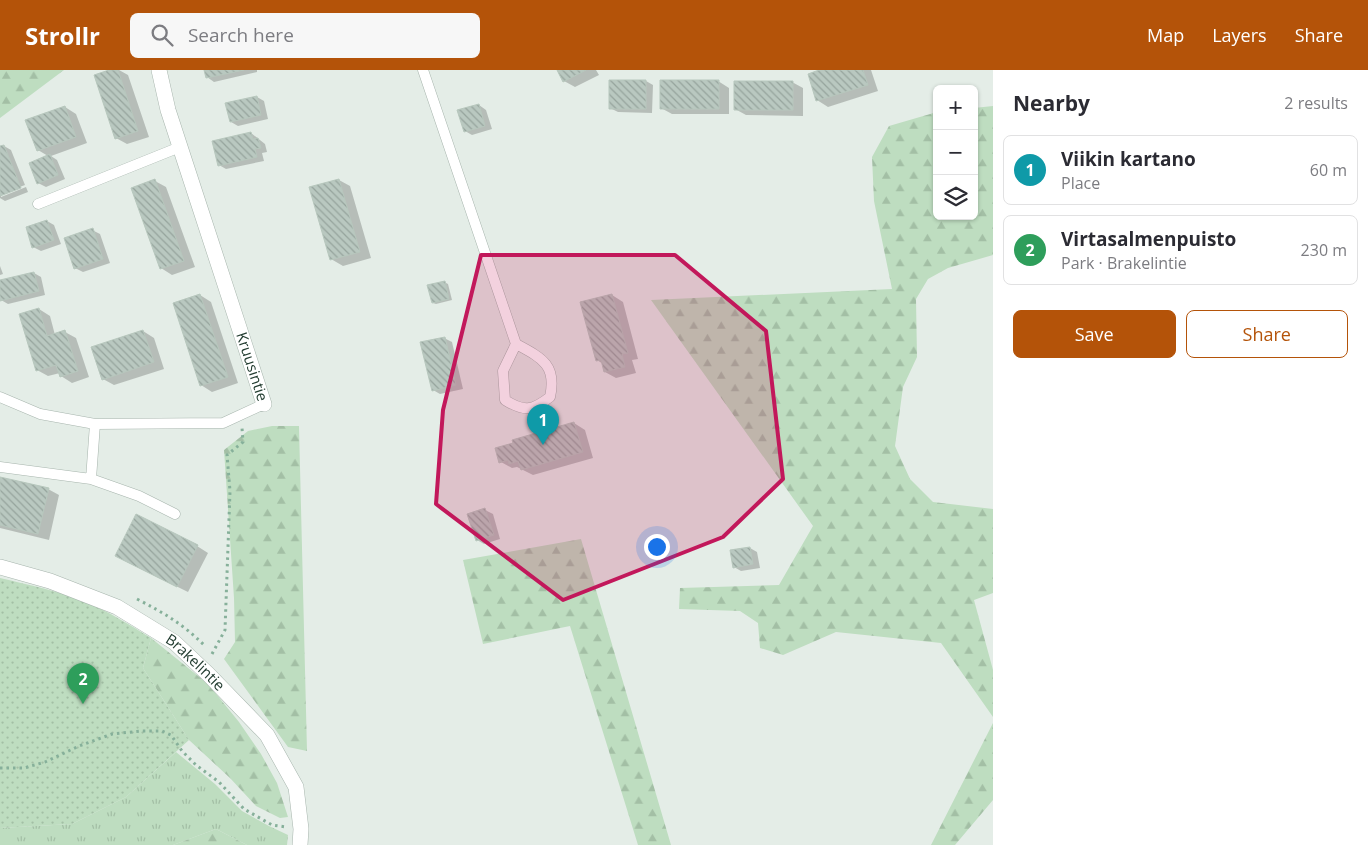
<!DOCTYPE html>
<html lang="en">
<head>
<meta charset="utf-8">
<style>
	body { margin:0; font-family:"Open Sans",sans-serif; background:#f7f7f7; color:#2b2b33 }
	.controls { position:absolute; right:15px; top:15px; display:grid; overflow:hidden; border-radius:8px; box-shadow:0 1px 4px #0004 }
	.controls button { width:45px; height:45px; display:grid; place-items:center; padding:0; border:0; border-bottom:1px solid #e1e1e2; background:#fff; color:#2b2b33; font:25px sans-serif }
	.you { position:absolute; left:656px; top:476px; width:18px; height:18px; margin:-12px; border:4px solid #fff; border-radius:50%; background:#1a73e8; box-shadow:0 0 0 8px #1a73e833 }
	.badge { display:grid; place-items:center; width:32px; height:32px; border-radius:50%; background:#b45309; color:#fff; font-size:16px; font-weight:700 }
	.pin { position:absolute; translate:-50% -41px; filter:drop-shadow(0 1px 2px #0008) }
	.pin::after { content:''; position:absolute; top:26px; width:18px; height:15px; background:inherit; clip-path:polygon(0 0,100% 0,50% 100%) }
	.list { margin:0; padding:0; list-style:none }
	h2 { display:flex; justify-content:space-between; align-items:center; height:65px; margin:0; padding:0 20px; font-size:21px }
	h2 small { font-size:16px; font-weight:400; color:#7c7c81 }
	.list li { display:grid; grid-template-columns:32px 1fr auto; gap:15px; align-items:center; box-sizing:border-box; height:70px; margin:0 10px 10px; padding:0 10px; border:1px solid #e1e1e2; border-radius:8px }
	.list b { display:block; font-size:19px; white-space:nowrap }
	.list p { margin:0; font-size:16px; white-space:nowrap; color:#7c7c81 }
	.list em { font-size:16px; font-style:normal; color:#7c7c81 }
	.actions { display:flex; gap:10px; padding:15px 20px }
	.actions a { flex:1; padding:11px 0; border:1px solid #b45309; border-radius:8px; text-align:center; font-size:18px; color:#b45309 }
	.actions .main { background:#b45309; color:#fff }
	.icon { flex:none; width:28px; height:28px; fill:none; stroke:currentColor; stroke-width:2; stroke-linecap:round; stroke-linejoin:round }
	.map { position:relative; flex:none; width:993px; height:775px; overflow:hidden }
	header { display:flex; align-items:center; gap:30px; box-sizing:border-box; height:70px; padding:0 25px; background:#b45309; color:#fff }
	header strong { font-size:24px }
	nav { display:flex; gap:28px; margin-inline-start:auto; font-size:18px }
	.search { width:350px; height:45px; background:#f7f7f7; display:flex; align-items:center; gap:12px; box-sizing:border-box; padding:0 18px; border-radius:8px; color:#7c7c81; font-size:19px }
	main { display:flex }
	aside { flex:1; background:#fff }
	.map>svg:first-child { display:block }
</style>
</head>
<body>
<header>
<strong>Strollr</strong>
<div class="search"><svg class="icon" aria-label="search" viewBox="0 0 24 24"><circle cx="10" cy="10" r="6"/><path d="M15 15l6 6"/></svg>Search here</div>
<nav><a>Map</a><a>Layers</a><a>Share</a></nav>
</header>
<main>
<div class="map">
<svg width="993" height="775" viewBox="0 0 993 775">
	<defs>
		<pattern id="grass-tufts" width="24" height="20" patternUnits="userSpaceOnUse" patternTransform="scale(1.25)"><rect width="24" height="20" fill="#beddc0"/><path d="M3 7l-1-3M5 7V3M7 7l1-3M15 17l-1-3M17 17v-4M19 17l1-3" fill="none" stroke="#a3bfa5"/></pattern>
		<pattern id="forest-firs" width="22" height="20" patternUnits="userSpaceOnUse" patternTransform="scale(1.25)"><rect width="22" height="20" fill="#beddc0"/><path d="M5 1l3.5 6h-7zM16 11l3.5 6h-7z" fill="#a3bfa5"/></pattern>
		<pattern id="park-dots" width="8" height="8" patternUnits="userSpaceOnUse" patternTransform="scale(1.25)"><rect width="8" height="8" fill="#beddc0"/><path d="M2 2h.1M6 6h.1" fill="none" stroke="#a3bfa5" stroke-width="1.8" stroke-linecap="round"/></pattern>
		<pattern id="building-back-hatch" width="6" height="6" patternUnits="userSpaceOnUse" patternTransform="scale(1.25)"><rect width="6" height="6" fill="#b9c8c0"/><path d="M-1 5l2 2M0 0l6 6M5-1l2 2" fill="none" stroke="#96a49d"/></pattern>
	</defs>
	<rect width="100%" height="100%" fill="#e4ede7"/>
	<path fill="url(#grass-tufts)" d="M176 682 215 714 242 741 269 756 288 765 287 775H247L216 759 173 775H0V758L72 754 126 727Z"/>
	<path fill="url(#forest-firs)" d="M0 0H64L0 48Z
		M993 36V185L948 198 928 209 916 229 917 287 903 317 895 376 910 409 933 432 993 439V523L974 530 993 600V647L941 573 836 562 783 585 760 578 758 553 740 541 679 539 680 518 779 515 813 456 651 230 892 219 874 131 872 87 889 56 937 42V146H974V38Z
		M272 356H299L307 681 288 677 224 589 235 572 234 528 224 380 248 361Z
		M581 469 671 775H638L570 556 483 574 463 490Z
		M151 568 208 614 239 652 261 684 277 713 288 747 280 748 256 736 230 708 189 670 143 598Z
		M993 653V730L955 775H931Z
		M216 759 247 775H173Z"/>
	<path fill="url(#park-dots)" d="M0 508C29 515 59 521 86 532 109 542 130 555 151 568L143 598 189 670 126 727 72 754 0 758Z"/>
	<path fill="#0003" d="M113 0H119L128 5 149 67 127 74 116 68Z
		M205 0H257V2L214 12 207 7Z
		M559 0H596L599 5 575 17 564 11Z
		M823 0H871L878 21 828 37 817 30Z
		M646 11 653 15 652 43 618 42 610 38Z
		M718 11 729 18V44H672L661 38Z
		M792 12 803 18V46L746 45 735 39Z
		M257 27 264 31 268 49 238 56 231 52Z
		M479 35 486 40 492 59 472 65 465 61Z
		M65 37 76 44 87 73 51 86 57 90 65 109 46 117 38 113 48 86 38 80Z
		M251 63 265 74 267 82 262 83 264 91 226 99 219 95Z
		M4 76 11 80 25 115 1 124V127L26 117 28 122 5 131 0 128V77Z
		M339 110 350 116 371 188 343 196 331 189Z
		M155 111 166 117 195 197 172 205 161 198Z
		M47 151 54 155 61 174 41 181 33 177Z
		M92 160 100 164 110 193 83 202 75 198Z
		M0 196 3 204 0 205Z
		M34 203 41 207 45 225 8 234 1 230 0 212Z
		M444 212 448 214 452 230 436 234 433 233Z
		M200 225 211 232 238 313 212 322 201 315Z
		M612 225 623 232 638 289 632 290 636 303 616 308 605 302 603 294 597 290Z
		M39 239 50 246 55 265 65 262 76 268 89 307 72 313 61 306 60 303 48 306 37 300Z
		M143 261 154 268 164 299 114 315 103 309Z
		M444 268 452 272 463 319 440 324 433 320Z
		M574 353 585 360 593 388 533 405 517 397 512 398 501 392 515 374Z
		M0 408 48 419 59 425 49 470 0 458Z
		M485 440 493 444 500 469 484 474 477 470Z
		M197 476 208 483 188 522 127 492Z
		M750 478 757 482 760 498 741 501 734 497Z"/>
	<path fill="url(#building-back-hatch)" stroke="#b7c7bd" d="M109 0H118L138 61 115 69 94 5Z
		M204 0H244L206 8Z
		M557 0H586L563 12Z
		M819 0H863L868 15 816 31 808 4Z
		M609 10H646V39H609Z
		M660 10H719V39H660Z
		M734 11H793V40H734Z
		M257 26 261 45 230 52 225 33Z
		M479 34 485 56 464 62 457 40Z
		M65 36 76 67 37 81 25 50Z
		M251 62 253 69 258 68 261 78 255 79 257 87 218 96 212 71Z
		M4 75 21 118 0 126V76Z
		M50 84 58 105 37 114 29 93Z
		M155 109 184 191 160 199 131 118Z
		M339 109 360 182 330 190 309 117Z
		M47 150 54 170 32 178 26 157Z
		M93 158 103 189 74 199 64 168Z
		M34 202 39 221 0 231V210Z
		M445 211 449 229 432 233 427 215Z
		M200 224 228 307 200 316 173 233Z
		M612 224 628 283 622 284 625 297 604 302 601 290 596 291 580 232Z
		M39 238 47 266 65 260 78 301 60 307 56 295 36 301 19 244Z
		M143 260 154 292 102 310 91 277Z
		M445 267 456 315 432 321 420 272Z
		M574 352 583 382 521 400 518 391 509 394 508 390 499 393 495 378 513 373 512 370Z
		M0 407 49 418 38 464 0 455Z
		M485 438 494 465 476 471 467 444Z
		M136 444 198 475 177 517 115 486Z
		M750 477 753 494 733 498 730 480Z"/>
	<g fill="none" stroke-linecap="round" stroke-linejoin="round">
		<defs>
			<path id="service" d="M423 0 516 274C542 288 557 295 550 327 532 341 524 342 505 330L503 301 516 274
				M38 134 180 77
				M0 327 40 344 95 354 223 353 264 334
				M0 397 91 409 139 426 175 444
				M91 409 95 354"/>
			<g id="minor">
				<path id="s1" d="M159 0 168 40 264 334"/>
				<path id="s2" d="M0 497 50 511 117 537 174 572 208 604 267 665 296 717 301 759 300 775"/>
			</g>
		</defs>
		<use href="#service" stroke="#a7b5ad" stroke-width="11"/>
		<use href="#minor" stroke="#a7b5ad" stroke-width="16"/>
		<path stroke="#86b09a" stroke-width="3" stroke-dasharray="2.5 4" stroke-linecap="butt" d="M137 529C164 543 183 554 205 576
			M212 584 225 560 230 421 227 385 243 372 242 358
			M0 698H24L45 692 79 676 112 664 141 661H162L171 665 182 681 196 695 219 712 244 739 272 755 286 757"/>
		<use href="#service" stroke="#fff" stroke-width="10"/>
		<use href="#minor" stroke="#fff" stroke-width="15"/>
	</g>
	<path fill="#c2185b" fill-opacity="0.2" stroke="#c2185b" stroke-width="4" stroke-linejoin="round" d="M481 185H675L766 261 783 409 723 467 563 530 436 434 443 340Z"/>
	<g text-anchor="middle" stroke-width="4" stroke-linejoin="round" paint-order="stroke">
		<g font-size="15" fill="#243e32" stroke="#f5faf6">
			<text dy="5" stroke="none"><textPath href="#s1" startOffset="311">Kruusintie</textPath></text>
			<text dy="5" stroke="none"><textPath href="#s2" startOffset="220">Brakelintie</textPath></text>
		</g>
	</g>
</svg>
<div class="controls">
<button>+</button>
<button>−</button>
<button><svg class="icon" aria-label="layers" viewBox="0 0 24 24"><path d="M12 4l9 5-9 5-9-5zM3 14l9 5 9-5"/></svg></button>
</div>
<div class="you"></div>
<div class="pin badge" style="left:543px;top:375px;background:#0f9aa8">1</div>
<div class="pin badge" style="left:83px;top:634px;background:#2e9e5b">2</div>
</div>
<aside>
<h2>Nearby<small>2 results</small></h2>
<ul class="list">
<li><span class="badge" style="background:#0f9aa8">1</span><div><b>Viikin kartano</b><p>Place</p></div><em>60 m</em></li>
<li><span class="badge" style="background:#2e9e5b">2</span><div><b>Virtasalmenpuisto</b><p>Park · Brakelintie</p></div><em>230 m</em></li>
</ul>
<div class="actions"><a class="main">Save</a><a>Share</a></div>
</aside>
</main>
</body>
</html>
